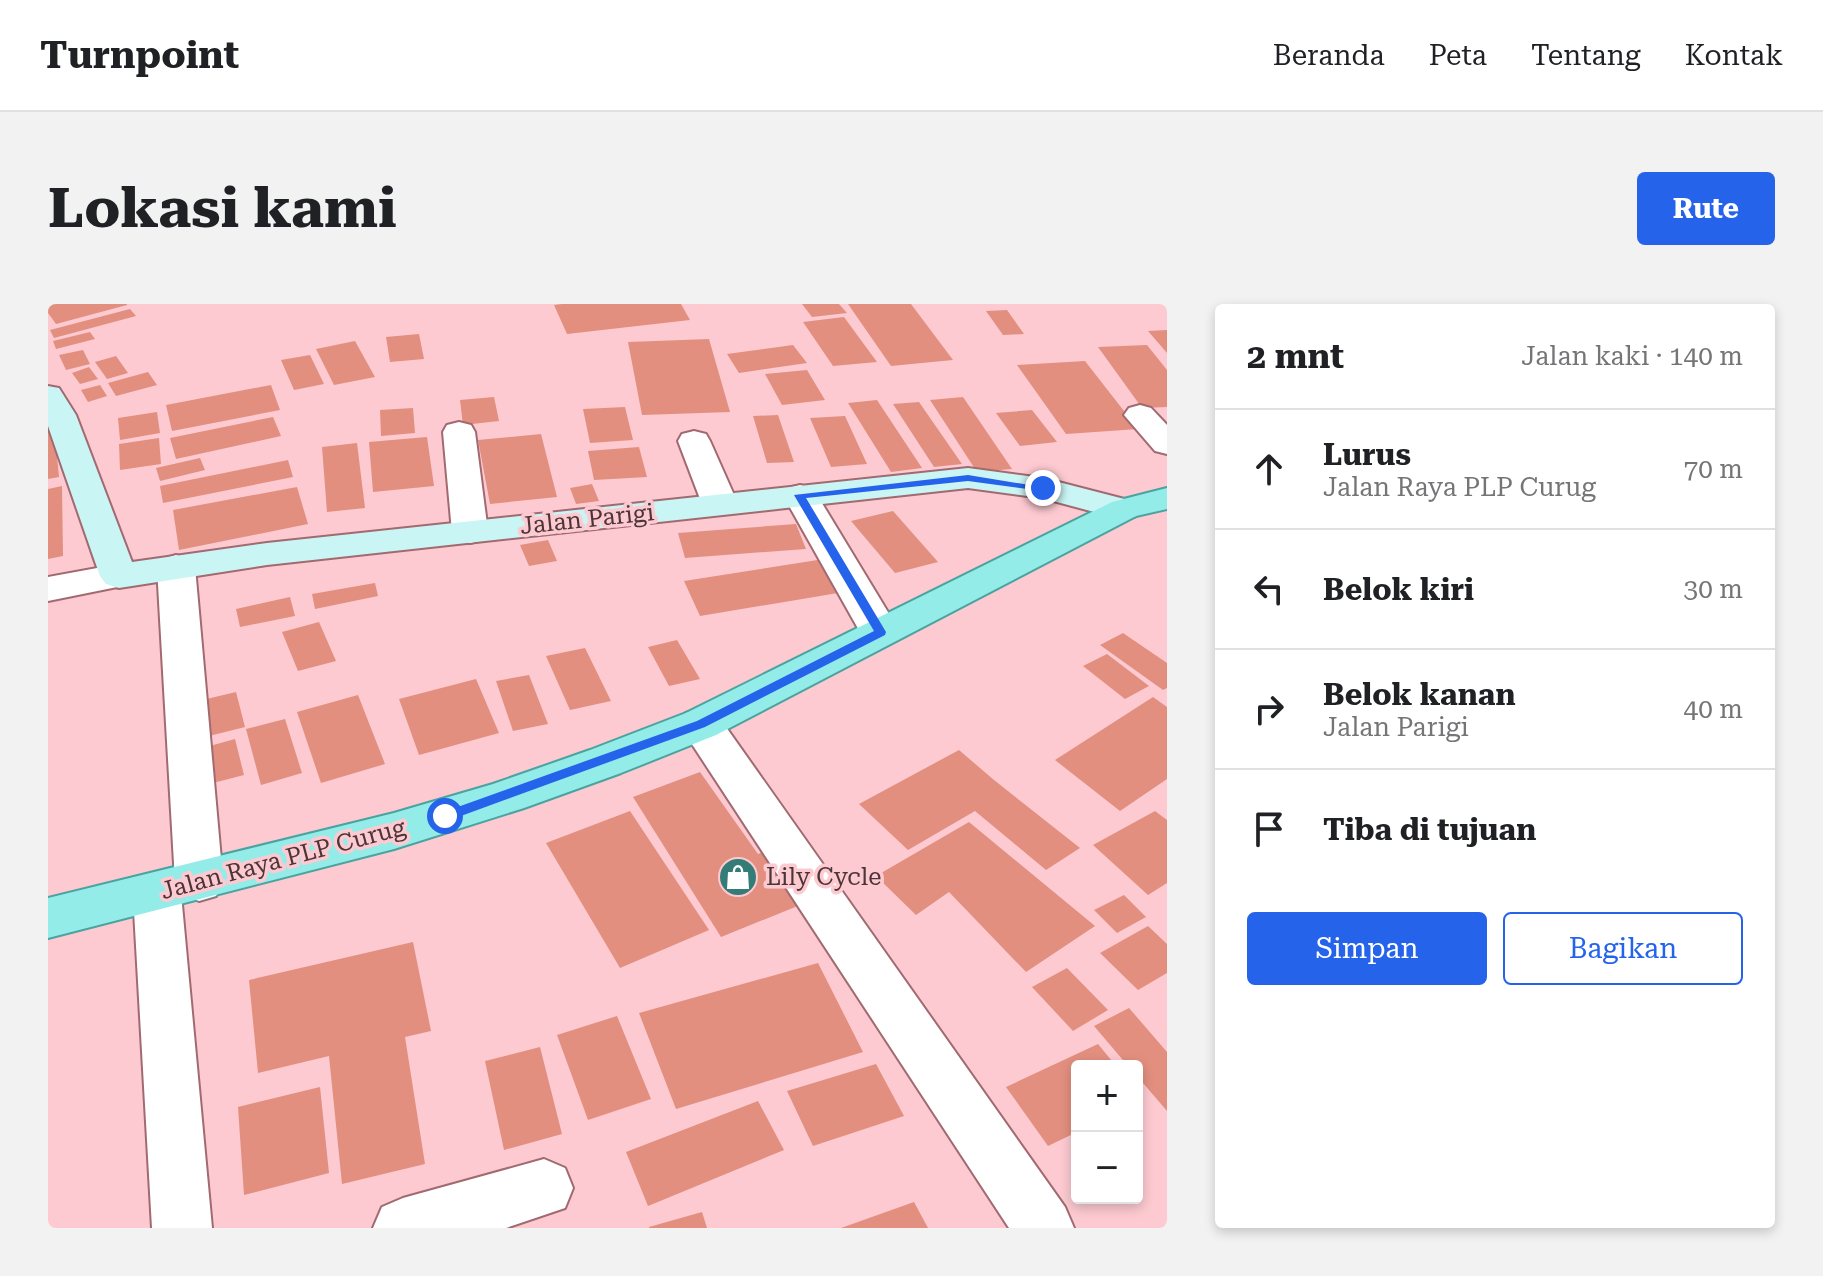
<!DOCTYPE html>
<html lang="id">
<head>
<meta charset="utf-8">
<style>
	body { margin:0; font-family:"Roboto Serif",serif; background:#f2f2f2; color:#202124 }
	.controls { position:absolute; right:24px; bottom:24px; display:grid; overflow:hidden; border-radius:8px; box-shadow:0 4px 12px #0003 }
	.controls button { width:72px; height:72px; display:grid; place-items:center; padding:0; border:0; border-bottom:2px solid #e0e0e0; background:#fff; color:#202124; font:40px sans-serif }
	.stop { position:absolute; width:24px; height:24px; margin:-18px; border:6px solid #2563eb; border-radius:50%; background:#fff }
	.stop.end { background:#2563eb; border-color:#fff; box-shadow:0 2px 8px #0008 }
	.list { margin:0; padding:0; list-style:none }
	h2 { display:flex; justify-content:space-between; align-items:center; height:104px; margin:0; padding:0 32px; font-size:34px }
	h2 small { font-size:26px; font-weight:400; color:#757577 }
	.list li { display:grid; grid-template-columns:52px 1fr auto; gap:24px; align-items:center; box-sizing:border-box; height:120px; padding:0 32px; border-top:2px solid #e0e0e0 }
	.list b { display:block; font-size:30px; white-space:nowrap }
	.list p { margin:0; font-size:26px; white-space:nowrap; color:#757577 }
	.list em { font-size:26px; font-style:normal; color:#757577 }
	.actions { display:flex; gap:16px; padding:24px 32px }
	.actions a { flex:1; padding:18px 0; border:2px solid #2563eb; border-radius:8px; text-align:center; font-size:28px; color:#2563eb }
	.actions .main { background:#2563eb; color:#fff }
	.icon { flex:none; width:44px; height:44px; fill:none; stroke:currentColor; stroke-width:2; stroke-linecap:round; stroke-linejoin:round }
	.map { position:relative; flex:none; width:1119px; height:924px; overflow:hidden; border-radius:8px }
	header { display:flex; align-items:center; gap:48px; box-sizing:border-box; height:112px; padding:0 40px; background:#fff; border-bottom:2px solid #e0e0e0 }
	header strong { font-size:38px }
	nav { display:flex; gap:44px; margin-inline-start:auto; font-size:28px }
	.intro { display:flex; align-items:center; justify-content:space-between; box-sizing:border-box; height:192px; padding:0 48px }
	h1 { margin:0; font-size:56px }
	.button { padding:20px 36px; border-radius:8px; background:#2563eb; color:#fff; font-size:28px; font-weight:700 }
	main { display:flex; gap:48px; padding:0 48px }
	aside { flex:1; background:#fff; border-radius:8px; box-shadow:0 4px 12px #0003 }
	.map>svg:first-child { display:block }
</style>
</head>
<body>
<header>
<strong>Turnpoint</strong>
<nav><a>Beranda</a><a>Peta</a><a>Tentang</a><a>Kontak</a></nav>
</header>
<div class="intro"><h1>Lokasi kami</h1><a class="button">Rute</a></div>
<main>
<div class="map">
<svg width="1119" height="924" viewBox="0 0 1119 924">
	<rect width="100%" height="100%" fill="#fccad0"/>
	<path fill="#e28f7f" d="M0 0H79V1L8 20 0 9Z
		M514 0H633L642 16 519 30 506 1Z
		M754 0H791L799 9 764 13Z
		M800 0H863L905 56 843 62Z
		M82 5 88 12 6 34 2 26Z
		M959 6 976 30 955 31 938 7Z
		M796 13 829 58 785 62 755 18Z
		M1119 26V49L1100 27Z
		M42 28 47 35 8 45 5 37Z
		M371 30 376 55 342 58 338 33Z
		M661 35 682 108 594 111 580 38Z
		M307 37 327 73 286 81 268 45Z
		M745 41 759 59 691 69 679 50Z
		M1099 41 1119 66V103L1094 104 1050 43Z
		M35 46 42 60 18 66 11 51Z
		M262 51 276 80 246 86 233 56Z
		M68 52 80 69 59 75 47 58Z
		M1037 57 1090 125 1018 130 969 61Z
		M41 63 50 75 32 80 24 69Z
		M759 66 777 96 734 101 717 70Z
		M100 68 109 81 68 92 60 79Z
		M52 81 59 92 40 98 33 86Z
		M223 81 232 106 124 127 118 101Z
		M446 93 451 117 415 121 412 96Z
		M915 93 964 165 929 168 882 96Z
		M829 96 874 164 843 168 800 99Z
		M871 98 914 160 886 163 845 100Z
		M577 103 585 136 542 139 535 105Z
		M365 104 367 129 333 132 332 106Z
		M984 106 1009 138 972 142 948 109Z
		M109 108 112 129 72 136 70 114Z
		M730 111 746 158 719 159 705 112Z
		M797 112 819 160 783 163 762 114Z
		M225 113 233 132 128 155 122 134Z
		M6 122 11 173 0 175V123Z
		M493 130 509 193 442 200 430 136Z
		M379 133 386 182 325 188 321 138Z
		M111 134 113 160 72 166 71 140Z
		M309 139 317 204 279 208 274 143Z
		M591 143 599 173 546 176 540 147Z
		M152 154 157 166 112 177 108 164Z
		M240 156 245 173 115 199 112 182Z
		M544 180 551 197 528 200 522 184Z
		M14 182 15 252 0 255V185Z
		M249 183 260 220 131 246 125 206Z
		M845 207 890 258 847 269 803 217Z
		M748 220 758 245 637 254 630 229Z
		M500 236 509 257 481 262 472 241Z
		M776 255 796 288 652 312 636 277Z
		M327 279 330 292 267 305 264 290Z
		M242 293 247 312 192 323 188 305Z
		M271 318 288 357 250 367 234 328Z
		M1075 329 1119 359V384L1115 386 1052 341Z
		M629 336 652 375 621 382 600 343Z
		M537 344 563 397 522 406 498 352Z
		M1059 350 1101 382 1077 395 1035 362Z
		M481 371 500 420 465 427 448 377Z
		M428 375 451 429 371 451 351 395Z
		M188 388 197 423 153 434 146 398Z
		M310 391 337 460 273 479 249 408Z
		M1105 393 1119 403V475L1072 507 1007 456Z
		M237 415 254 469 213 481 198 425Z
		M187 435 196 471 165 479 158 443Z
		M911 446 946 476 1032 544 998 566 927 507 860 546 811 500Z
		M652 468 710 550 724 545 762 597 673 633 585 493Z
		M582 507 661 626 572 664 498 539Z
		M1107 507 1119 516V579L1100 591 1045 541Z
		M921 518 1047 622 978 668 901 588 868 611 828 572Z
		M1076 591 1098 613 1069 629 1046 606Z
		M1100 622 1119 640V669L1090 686 1052 649Z
		M365 638 383 727 357 733 377 860 294 880 281 752 210 769 201 676Z
		M770 659 815 748 628 805 591 709Z
		M1019 664 1060 706 1025 727 984 683Z
		M1081 704 1119 748V807L1089 772V762H1080L1046 722Z
		M569 712 603 795 540 816 509 731Z
		M1050 740 1068 762H1029V828L1000 842 958 783Z
		M492 743 514 830 456 846 437 757Z
		M828 760 856 812 765 842 739 787Z
		M272 783 281 869 196 891 190 803Z
		M710 797 736 846 600 902 578 848Z
		M866 898 880 924H793Z
		M654 908 659 924H601V923Z"/>
	<g fill="none" stroke-linecap="round" stroke-linejoin="round">
		<defs>
			<path id="street" d="M1092 101 1103 104 1119 121V150L1107 147 1076 111 1081 104Z
				M411 118 423 121 427 128 440 228 435 236 422 239 409 236 404 228 395 128 399 121Z
				M646 127 658 130 662 137 690 200 684 207 672 211 660 207 654 200 630 137 634 130Z
				M752 181 764 184 769 191 852 328 846 337 832 341 818 337 812 328 735 191 740 184Z
				M128 251 141 255 147 263 175 578 168 592 151 597 133 590 164 924H104L85 589 92 575 109 569 127 577 109 263 115 255Z
				M71 260 84 264 90 272 84 280 0 297V273Z
				M653 405 668 409 1017 903 1026 924H961L638 431 632 420 638 409Z
				M496 855 517 864 525 884 517 904 458 924H325L334 903 355 894Z"/>
			<path id="secondary" d="M0 82 11 84 28 111 84 258 219 239 920 164 995 174 1088 198 1094 205 1088 212 1076 216 994 194 920 184 219 261 71 284 58 280 52 272 0 122Z"/>
			<path id="primary" d="M1119 184V205L1088 212 668 431 573 469 476 504 346 545 0 634V594L346 509 445 480 542 446 638 409 1064 198Z"/>
		</defs>
		<use href="#street" stroke="#a16a71" stroke-width="4"/>
		<use href="#secondary" stroke="#a16a71" stroke-width="4"/>
		<use href="#primary" stroke="#4ba3a0" stroke-width="4"/>
		<use href="#street" fill="#fff" fill-rule="evenodd"/>
		<use href="#secondary" fill="#c9f5f4" fill-rule="evenodd"/>
		<use href="#primary" fill="#93ece8" fill-rule="evenodd"/>
	</g>
	<path fill="#2563eb" d="M920 171 1000 184 995 187 920 177 758 194 838 328 837 331 657 423 402 516H393V509L649 417 826 327 746 191Z"/>
	<defs>
		<symbol id="shop-disc" viewBox="-11 -11 22 22"><circle r="9.5" fill="#337c78" stroke="#fccad0"/><path d="M-5-2.5h2.3a2.7 3.5 0 0 1 5.4 0H5L5.5 6h-11ZM-1.5-2.5h3a1.5 2.3 0 0 0-3 0Z" fill="#fff"/></symbol>
	</defs>
	<g fill-rule="evenodd">
		<use href="#shop-disc" x="668" y="551" width="44" height="44"/>
	</g>
	<g text-anchor="middle" stroke-width="7" stroke-linejoin="round" paint-order="stroke">
		<g font-size="24" fill="#4c3437" stroke="#fccad0">
			<text transform="translate(539 215) rotate(-6)" y="8">Jalan Parigi</text>
			<text transform="translate(235 555) rotate(-15)" y="8">Jalan Raya PLP Curug</text>
		</g>
		<g font-size="24" fill="#4c3437" stroke="#fccad0" text-anchor="start">
			<text x="718" y="581">Lily Cycle</text>
		</g>
	</g>
</svg>
<div class="controls">
<button>+</button>
<button>−</button>
</div>
<div class="stop" style="left:397px;top:512px"></div>
<div class="stop end" style="left:995px;top:184px"></div>
</div>
<aside>
<h2>2 mnt<small>Jalan kaki · 140 m</small></h2>
<ul class="list">
<li><svg class="icon" aria-label="ahead" viewBox="0 0 24 24"><path d="M12 20V5M6 11l6-6 6 6"/></svg><div><b>Lurus</b><p>Jalan Raya PLP Curug</p></div><em>70 m</em></li>
<li><svg class="icon" aria-label="left" viewBox="0 0 24 24"><path d="M17 20v-9H6M10 6l-5 5 5 5"/></svg><div><b>Belok kiri</b></div><em>30 m</em></li>
<li><svg class="icon" aria-label="right" viewBox="0 0 24 24"><path d="M7 20v-9h11M14 6l5 5-5 5"/></svg><div><b>Belok kanan</b><p>Jalan Parigi</p></div><em>40 m</em></li>
<li><svg class="icon" aria-label="arrive" viewBox="0 0 24 24"><path d="M6 21V4h12l-3 4 3 4H6"/></svg><div><b>Tiba di tujuan</b></div></li>
</ul>
<div class="actions"><a class="main">Simpan</a><a>Bagikan</a></div>
</aside>
</main>
</body>
</html>
